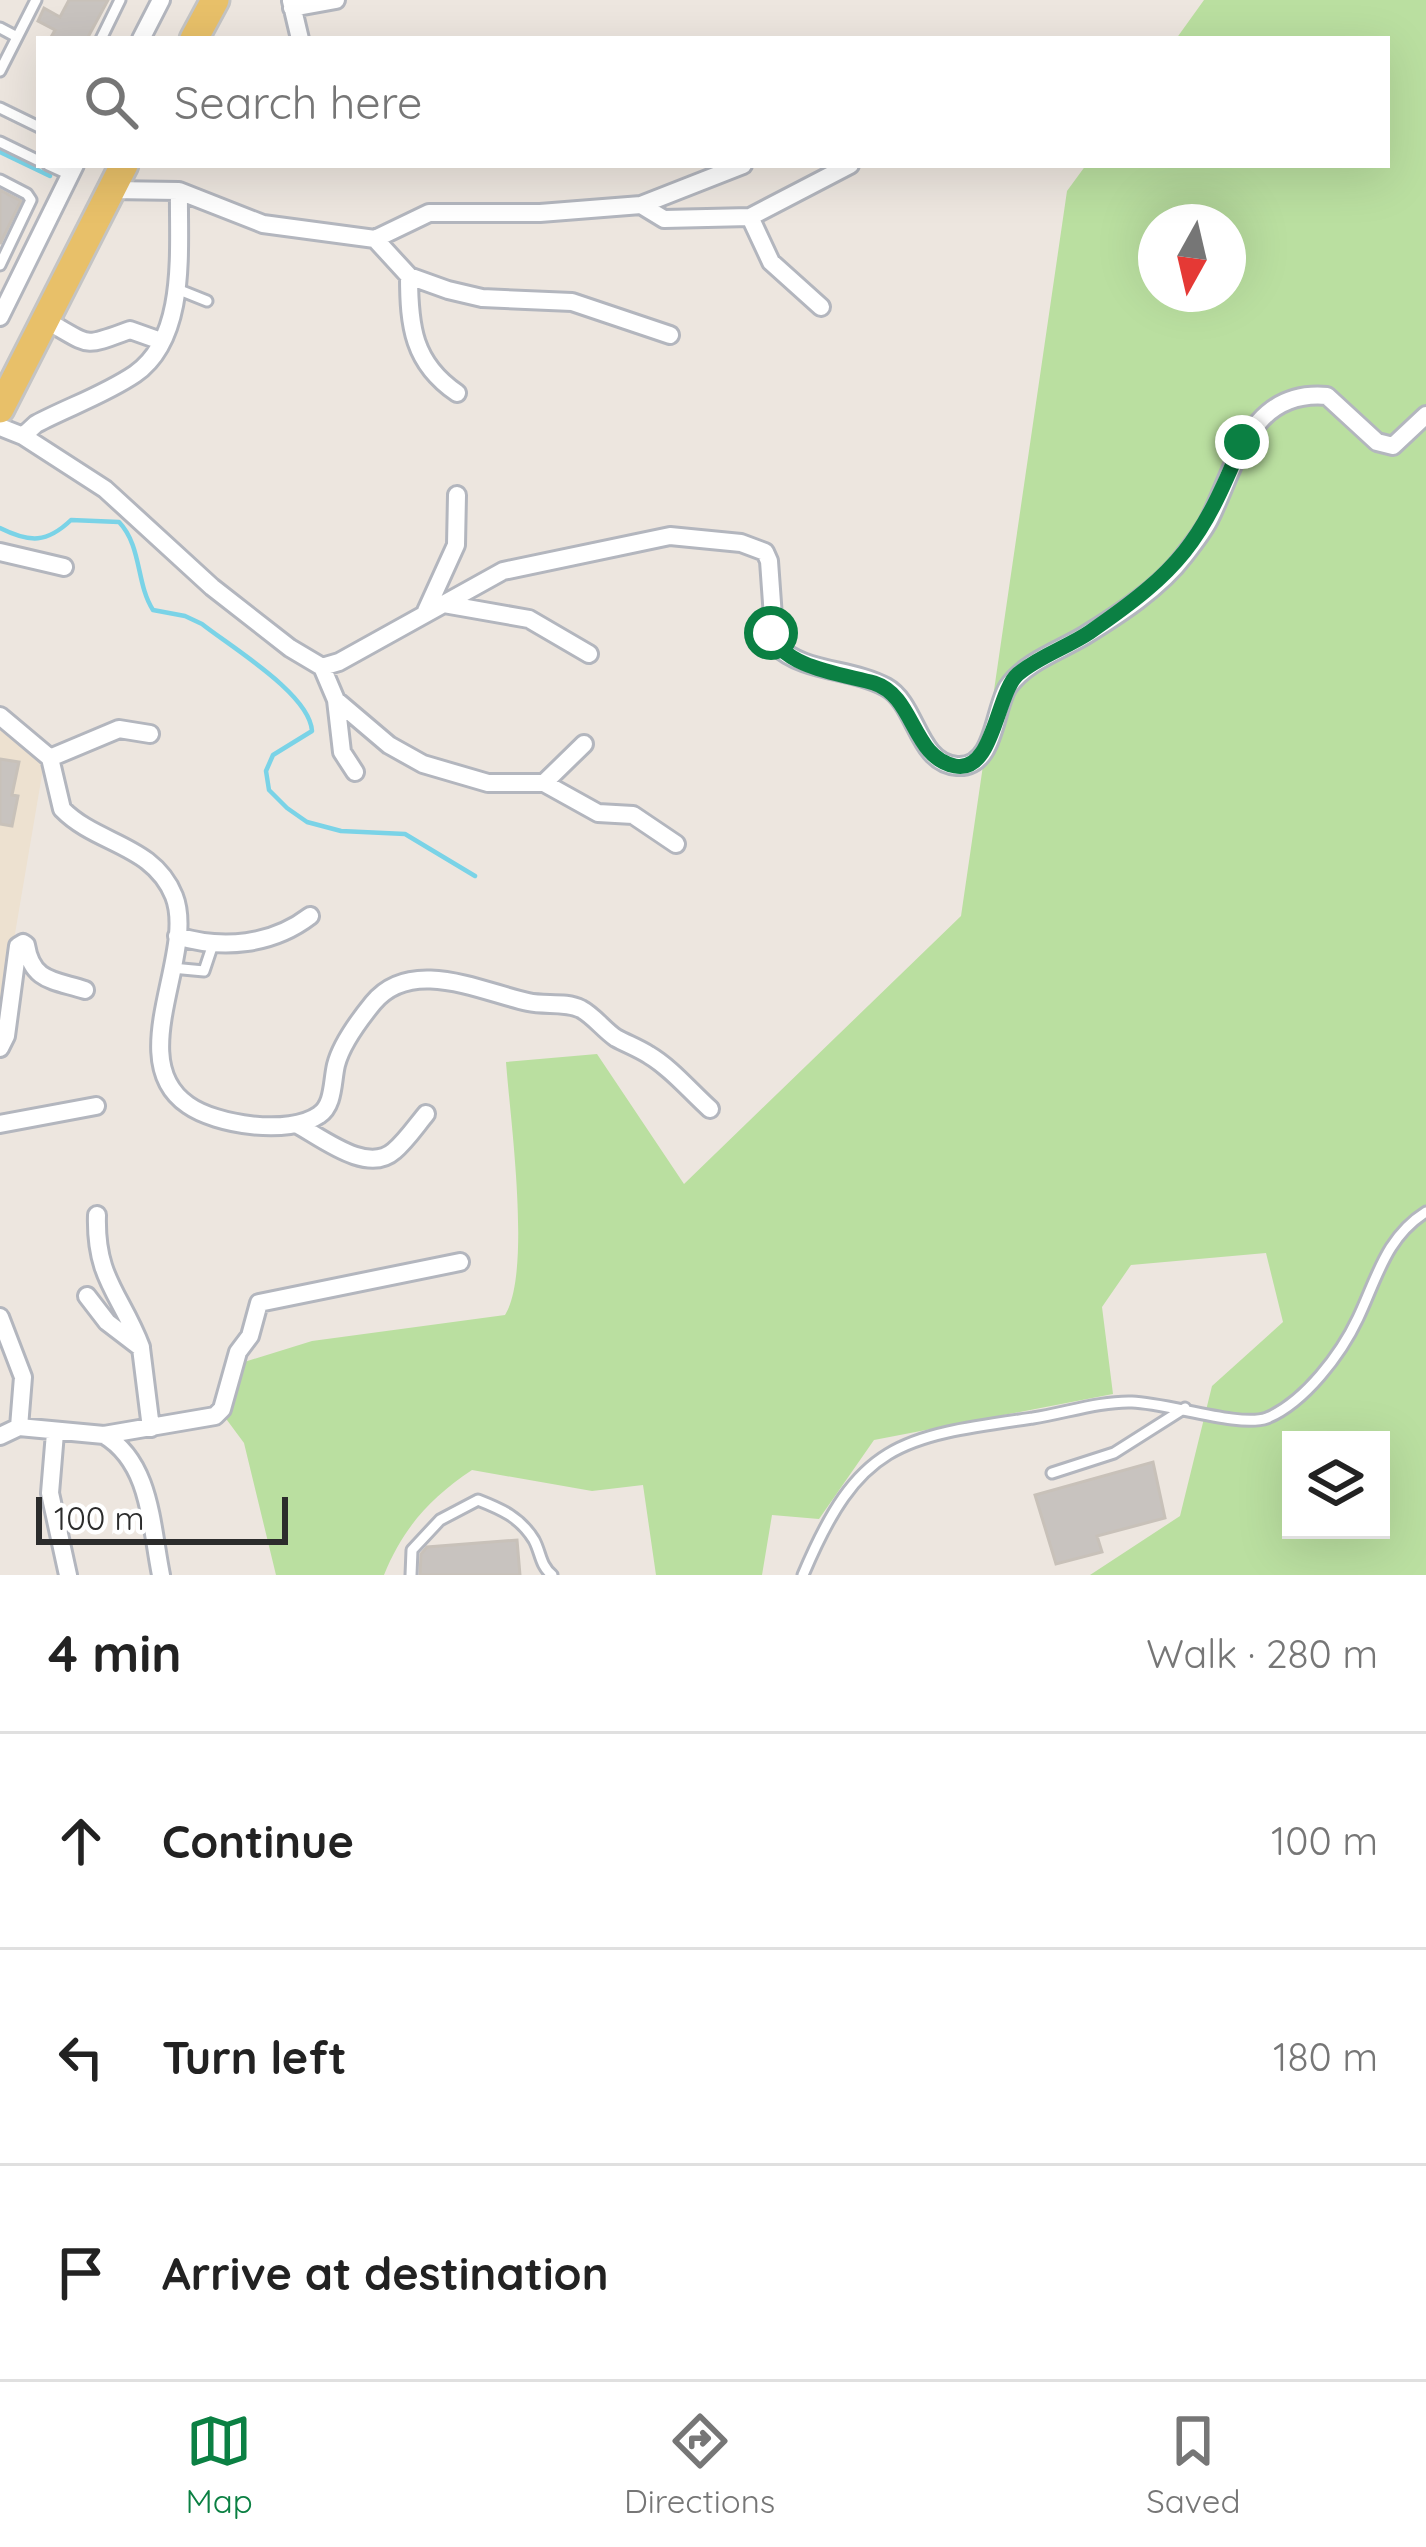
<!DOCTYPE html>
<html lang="en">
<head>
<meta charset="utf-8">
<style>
	body { margin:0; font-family:Quicksand,sans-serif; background:#f6f6f6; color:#222 }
	.controls { position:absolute; right:36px; bottom:36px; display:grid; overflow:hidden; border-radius:0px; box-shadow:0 12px 48px #0002 }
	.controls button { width:108px; height:108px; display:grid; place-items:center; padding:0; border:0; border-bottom:3px solid #e0e0e0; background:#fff; color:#222; font:60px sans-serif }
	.compass { position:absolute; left:1138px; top:204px; width:108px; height:108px; border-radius:50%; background:#fff; box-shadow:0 12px 48px #0002; rotate:188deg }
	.scale { position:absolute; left:36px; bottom:30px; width:252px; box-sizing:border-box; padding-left:12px; border:6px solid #2c2c2c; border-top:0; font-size:33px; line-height:42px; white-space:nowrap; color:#2c2c2c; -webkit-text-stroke:9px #fff; paint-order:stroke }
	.stop { position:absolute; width:36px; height:36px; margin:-27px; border:9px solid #0b8043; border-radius:50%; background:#fff }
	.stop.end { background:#0b8043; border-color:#fff; box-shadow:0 3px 12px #0008 }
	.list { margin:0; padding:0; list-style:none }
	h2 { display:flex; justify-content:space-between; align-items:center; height:156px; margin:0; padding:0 48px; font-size:51px }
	h2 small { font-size:39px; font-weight:400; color:#767676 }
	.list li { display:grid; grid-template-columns:78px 1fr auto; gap:36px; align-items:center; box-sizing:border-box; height:216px; padding:0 48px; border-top:3px solid #e0e0e0 }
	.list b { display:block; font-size:45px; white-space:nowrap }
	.list em { font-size:39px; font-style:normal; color:#767676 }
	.icon { flex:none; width:66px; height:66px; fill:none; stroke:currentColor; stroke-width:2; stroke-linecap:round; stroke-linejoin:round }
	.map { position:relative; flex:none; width:1426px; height:1575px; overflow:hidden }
	.search { position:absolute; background:#fff; box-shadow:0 12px 48px #0002; left:36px; right:36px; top:36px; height:132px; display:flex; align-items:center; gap:30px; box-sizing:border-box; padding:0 42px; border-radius:0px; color:#767676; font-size:45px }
	.sheet { height:804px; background:#fff }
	nav { display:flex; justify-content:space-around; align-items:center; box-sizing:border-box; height:168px; border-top:3px solid #e0e0e0; background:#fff; font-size:33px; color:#767676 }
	nav a { display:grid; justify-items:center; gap:6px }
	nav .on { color:#0b8043 }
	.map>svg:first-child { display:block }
</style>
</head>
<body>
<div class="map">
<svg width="1426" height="1575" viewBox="0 0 1426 1575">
	<rect width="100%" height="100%" fill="#ede6df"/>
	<path fill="#ede1d0" d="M0 722 44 763 0 1022Z"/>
	<path fill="#badfa0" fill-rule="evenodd" d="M1204 0H1426V1575H1090L1180 1516 1212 1386 1283 1322 1266 1253 1131 1265 1102 1307 1113 1394 874 1440 819 1519 772 1515 762 1575H656L643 1485 592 1491 472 1470C430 1498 403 1528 384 1575H276L244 1443 224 1416 241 1363 312 1341 505 1315C532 1272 510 1118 506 1062L597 1054 684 1184 961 916 1067 191 1086 165H1387V39H1176ZM1156 222H1228V294H1156ZM1291 1440H1381V1530H1291Z"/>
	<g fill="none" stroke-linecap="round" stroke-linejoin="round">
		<path stroke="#7ad3e7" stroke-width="4.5" d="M0 152 50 176
			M0 528C30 543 47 543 71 520L119 522C142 546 136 584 153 610L185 616 202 624C231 647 310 694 312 731L273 755 266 771 269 790 287 808 307 822 341 831 405 834 475 876"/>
	</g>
	<path fill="#c8c3bf" stroke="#c8c1b9" stroke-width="3" d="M69 0H108L87 39H50L55 30 38 21 44 8 60 17Z
		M0 190 21 201 0 244Z
		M0 759 19 762 12 795 18 796 12 826 0 824Z
		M1153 1462 1165 1518 1097 1536 1102 1552 1056 1564 1035 1495Z
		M517 1540 520 1575H420L421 1554 427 1547Z"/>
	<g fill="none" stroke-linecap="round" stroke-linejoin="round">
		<defs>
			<path id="lane" d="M0 28 17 37
				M101 39 120 0
				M0 71 36 0
				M0 108 39 127
				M0 142 39 161
				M48 165 70 175
				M0 180 27 194 31 200 0 265
				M177 289 207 301
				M172 968 204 971 213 944
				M1052 1473 1114 1453 1185 1408
				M411 1575 412 1550 440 1520 478 1500C501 1509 520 1517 534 1540 541 1553 540 1565 552 1575
				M803 1575C859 1442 899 1437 1033 1418 1065 1413 1101 1401 1132 1402 1168 1403 1240 1428 1267 1418 1305 1402 1341 1354 1358 1318 1377 1278 1386 1237 1426 1212"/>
			<path id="street" d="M291 1 300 39
				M292 8 336 0
				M141 39 161 0
				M111 190 179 191 263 224 375 239 409 276 448 290 482 298 572 302 670 335
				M641 205 664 219 750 217 771 262 821 307
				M750 217 850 165
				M375 239 429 213H540L641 205 743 165
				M409 276C409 326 413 363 457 393
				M0 317 75 165
				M45 320C93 346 80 348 130 330L161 341
				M0 427 23 436 105 489 212 587 290 648 322 667 336 700 342 752 355 772
				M23 436 36 424C68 407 104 395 135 374 188 337 178 248 179 191
				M0 552 64 567
				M444 604 529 619 589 654
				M426 611 456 545 457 495
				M322 667 339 662 503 571 670 536 741 543 765 552 769 561 775 645C804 673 851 668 886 687 917 704 917 763 957 766 995 769 994 708 1008 687 1025 662 1059 651 1084 636 1118 615 1160 588 1184 556 1193 544 1204 531 1210 518 1236 465 1250 389 1327 396L1377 442 1393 446 1426 415
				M336 700 389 745 423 764 488 783H544L598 813 633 815 676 844
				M0 716 50 758 62 809C97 845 153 844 174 896 197 954 122 1060 188 1105 216 1125 289 1136 319 1115 334 1105 332 1082 336 1065 341 1045 360 1019 373 1003 411 956 482 992 528 1002 545 1006 565 1001 581 1009 594 1016 604 1030 616 1038 627 1044 638 1048 649 1055 671 1068 690 1091 710 1109
				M50 758 119 729 150 734
				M544 783 584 744
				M177 936C223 950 272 945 310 916
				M26 945C32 982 54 980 85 990
				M0 1048 6 1036 18 946 23 943 26 945
				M0 1124 96 1106
				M296 1124C321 1137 367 1175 394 1151 406 1141 416 1126 426 1114
				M97 1215C95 1279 121 1294 141 1347
				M87 1296 107 1322 141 1348 151 1428
				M0 1317 23 1377 19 1427
				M55 1433 50 1493 68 1575
				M104 1435C151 1463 151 1526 161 1575
				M0 1436 19 1427 104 1435 215 1416 222 1409 238 1352 250 1336 259 1303 460 1262"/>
			<path id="primary" d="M194 39 215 0
				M0 409 124 165"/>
		</defs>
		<use href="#lane" stroke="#b3b6be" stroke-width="15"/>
		<use href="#street" stroke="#b3b6be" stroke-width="22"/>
		<use href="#primary" stroke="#c4c4c4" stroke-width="33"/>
		<use href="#lane" stroke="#fff" stroke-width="9"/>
		<use href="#street" stroke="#fff" stroke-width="16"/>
		<use href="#primary" stroke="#e8c069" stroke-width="27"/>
	</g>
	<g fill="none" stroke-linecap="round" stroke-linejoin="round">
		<path stroke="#0b8043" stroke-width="15" d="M771 633C783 668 842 674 874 683 915 696 912 758 955 766 994 774 996 693 1018 674 1039 656 1068 647 1090 632 1180 570 1201 543 1242 442"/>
	</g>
</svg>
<div class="controls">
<button><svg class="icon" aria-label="layers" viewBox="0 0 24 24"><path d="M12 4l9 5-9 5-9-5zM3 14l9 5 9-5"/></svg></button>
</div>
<svg class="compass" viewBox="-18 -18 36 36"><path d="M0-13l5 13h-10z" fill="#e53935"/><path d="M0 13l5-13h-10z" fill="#767676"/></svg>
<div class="scale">100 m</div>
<div class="stop" style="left:771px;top:633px"></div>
<div class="stop end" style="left:1242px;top:442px"></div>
<div class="search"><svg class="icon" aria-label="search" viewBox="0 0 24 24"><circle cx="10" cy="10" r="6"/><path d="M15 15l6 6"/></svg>Search here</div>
</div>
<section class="sheet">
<h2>4 min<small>Walk · 280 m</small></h2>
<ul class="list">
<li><svg class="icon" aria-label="ahead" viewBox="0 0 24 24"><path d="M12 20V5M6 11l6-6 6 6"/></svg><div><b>Continue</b></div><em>100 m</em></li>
<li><svg class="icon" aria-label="left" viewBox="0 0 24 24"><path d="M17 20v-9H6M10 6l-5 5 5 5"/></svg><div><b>Turn left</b></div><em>180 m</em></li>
<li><svg class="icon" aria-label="arrive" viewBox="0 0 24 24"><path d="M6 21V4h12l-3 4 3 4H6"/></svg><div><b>Arrive at destination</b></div></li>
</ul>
</section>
<nav>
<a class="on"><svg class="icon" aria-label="map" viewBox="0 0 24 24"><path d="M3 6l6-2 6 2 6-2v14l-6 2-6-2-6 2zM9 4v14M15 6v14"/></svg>Map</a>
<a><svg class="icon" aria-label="directions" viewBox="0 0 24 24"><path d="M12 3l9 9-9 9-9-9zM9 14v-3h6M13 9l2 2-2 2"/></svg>Directions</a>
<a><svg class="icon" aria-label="saved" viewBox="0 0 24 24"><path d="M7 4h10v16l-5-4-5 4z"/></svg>Saved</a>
</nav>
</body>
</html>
